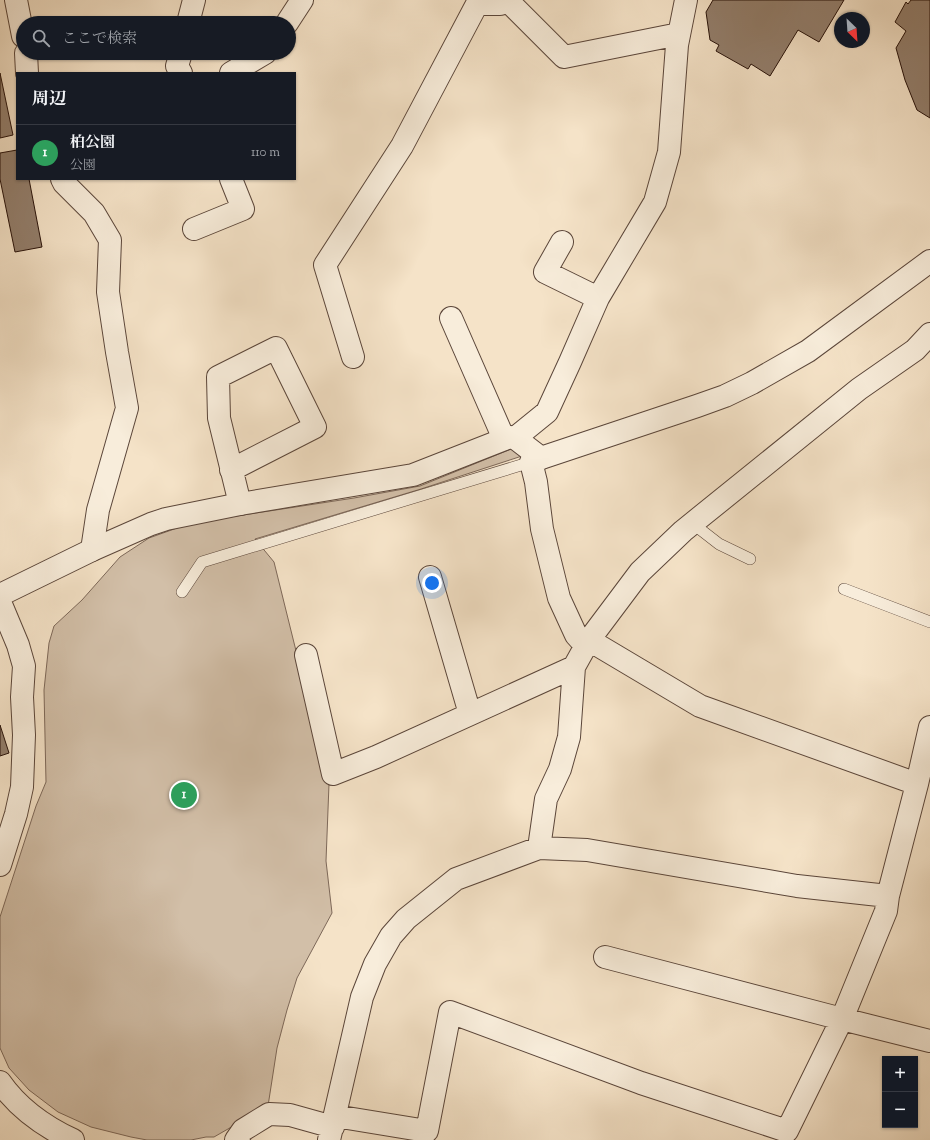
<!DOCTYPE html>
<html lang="ja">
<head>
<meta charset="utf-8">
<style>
	body { margin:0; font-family:"Sorts Mill Goudy","Noto Serif JP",serif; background:#242831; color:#f1f3f6 }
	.controls { position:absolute; right:12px; bottom:12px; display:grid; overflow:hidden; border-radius:0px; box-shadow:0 1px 3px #0004 }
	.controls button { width:36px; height:36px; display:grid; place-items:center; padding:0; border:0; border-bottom:1px solid #363941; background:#171b24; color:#f1f3f6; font:20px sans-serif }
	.compass { position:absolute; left:834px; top:12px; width:36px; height:36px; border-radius:50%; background:#171b24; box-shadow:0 1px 3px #0004; rotate:155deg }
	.you { position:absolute; left:432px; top:583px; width:14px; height:14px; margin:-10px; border:3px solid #fff; border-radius:50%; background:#1a73e8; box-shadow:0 0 0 6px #1a73e833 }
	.badge { display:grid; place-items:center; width:26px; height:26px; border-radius:50%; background:#8c9099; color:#fff; font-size:13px; font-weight:700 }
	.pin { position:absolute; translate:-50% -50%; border:2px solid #fff; box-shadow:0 1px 4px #0006 }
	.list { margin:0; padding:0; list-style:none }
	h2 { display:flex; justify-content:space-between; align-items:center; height:52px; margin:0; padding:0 16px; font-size:17px }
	h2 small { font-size:13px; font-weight:400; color:#9ea1a6 }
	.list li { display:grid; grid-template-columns:26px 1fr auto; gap:12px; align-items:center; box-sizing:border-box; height:56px; padding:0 16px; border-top:1px solid #363941 }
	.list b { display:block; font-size:15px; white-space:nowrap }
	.list p { margin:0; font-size:13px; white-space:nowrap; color:#9ea1a6 }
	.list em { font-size:13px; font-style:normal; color:#9ea1a6 }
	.icon { flex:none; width:22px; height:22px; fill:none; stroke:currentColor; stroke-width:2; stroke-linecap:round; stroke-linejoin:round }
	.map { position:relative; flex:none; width:930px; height:1140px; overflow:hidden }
	.search { position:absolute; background:#171b24; box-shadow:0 1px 3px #0004; left:16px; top:16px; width:280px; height:44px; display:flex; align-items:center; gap:10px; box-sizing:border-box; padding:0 14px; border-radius:22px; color:#9ea1a6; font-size:15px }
	.panel { position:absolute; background:#171b24; box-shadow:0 1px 3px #0004; left:16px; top:72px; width:280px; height:108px; border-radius:0px }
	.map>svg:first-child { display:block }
</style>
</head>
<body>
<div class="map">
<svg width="930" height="1140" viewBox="0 0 930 1140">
	<rect width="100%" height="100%" fill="#f5e3c8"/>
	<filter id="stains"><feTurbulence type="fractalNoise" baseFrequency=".005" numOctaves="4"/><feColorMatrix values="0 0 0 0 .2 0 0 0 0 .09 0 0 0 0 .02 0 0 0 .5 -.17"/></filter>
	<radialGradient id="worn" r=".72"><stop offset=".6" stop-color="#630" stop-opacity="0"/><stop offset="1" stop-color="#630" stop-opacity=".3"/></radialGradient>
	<path fill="#d2bfa8" stroke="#7d6859" d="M511 449 522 456 421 489 255 539 274 562 329 784 326 861 332 913 297 978 287 1010 277 1048 268 1106 214 1137H206L191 1140H147L131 1137 91 1127 58 1112 29 1090 9 1068 0 1048V917L36 806 46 782 44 690 49 643 54 626 82 600 120 557 149 538 191 523 354 498 420 486Z"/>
	<path fill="#937f6d" stroke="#28120a" d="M713 0H844L819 42 798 30 770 76 751 64 748 69 716 51 719 45 710 40 706 12Z
		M911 0H930V118L917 110 905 80 896 48 906 31 895 22 906 2 908 4Z
		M0 73 13 135 0 138Z
		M17 150V179H29L42 247 15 252 0 179V153Z
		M0 725 9 753 0 756Z"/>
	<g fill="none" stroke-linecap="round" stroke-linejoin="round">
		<defs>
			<path id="service" d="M692 523 719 544 750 559
				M844 589 930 622
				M182 592 202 562 531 462"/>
			<path id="minor" d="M16 0 23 36
				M507 0 564 57 679 34
				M188 23 194 0
				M287 23 302 0
				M26 53 27 73
				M181 73 177 66 181 53
				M231 73 265 53
				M62 179 64 183 94 213 110 240 108 292 117 352 127 408 98 510 92 550
				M194 229 243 209 231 179
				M562 242 545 272 598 298
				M451 318 504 439
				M353 357 325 265 402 146 477 4H500L504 0
				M515 438 547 412 570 362 598 298 655 202 669 152 677 45 686 0
				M541 458 531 462 536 482 542 529 559 598 576 635 586 646
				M231 470 315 427 276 348 218 377 219 418 240 504
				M430 577 470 714
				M589 640 700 706 917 784
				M306 655 333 774 376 757 574 667
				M539 848 546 799 560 769 569 737 574 667 589 640 640 572 683 531 859 389 915 350 930 334
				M605 957 842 1019 886 911 888 896 917 784 930 727
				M335 1116 427 1131 450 1012 641 1083 787 1131 842 1019 930 1041
				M236 1140 243 1130 269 1114 290 1115 333 1127
				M329 1140 362 997 375 964 391 936 406 919 456 879 539 848 587 850 797 886 888 896"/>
			<path id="tertiary" d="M0 595 92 550 151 524 166 519 240 504 413 475 510 437 515 438 541 458 697 406 725 396 752 383 808 351 930 261
				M0 602 18 645 24 666 22 697 24 735 22 787 16 814 0 865
				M0 1082C18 1108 45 1127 73 1140"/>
		</defs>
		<use href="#service" stroke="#5b463a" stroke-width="12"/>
		<use href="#minor" stroke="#5b463a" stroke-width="24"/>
		<use href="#tertiary" stroke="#5b463a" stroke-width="24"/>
		<use href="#service" stroke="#f8eddb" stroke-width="11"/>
		<use href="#minor" stroke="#f8eddb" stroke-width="22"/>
		<use href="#tertiary" stroke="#f8eddb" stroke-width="22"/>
	</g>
	<rect width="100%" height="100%" filter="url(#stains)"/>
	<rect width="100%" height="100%" fill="url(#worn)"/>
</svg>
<div class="controls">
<button>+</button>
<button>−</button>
</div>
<svg class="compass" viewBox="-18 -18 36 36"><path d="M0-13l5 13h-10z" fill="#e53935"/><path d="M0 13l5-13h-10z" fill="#9ea1a6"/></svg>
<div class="you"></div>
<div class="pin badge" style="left:184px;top:795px;background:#2e9e5b">1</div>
<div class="search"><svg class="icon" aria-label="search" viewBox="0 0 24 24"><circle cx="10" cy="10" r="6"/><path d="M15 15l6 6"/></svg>ここで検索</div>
<section class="panel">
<h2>周辺<small></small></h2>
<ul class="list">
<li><span class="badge" style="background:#2e9e5b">1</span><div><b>柏公園</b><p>公園</p></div><em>110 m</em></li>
</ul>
</section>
</div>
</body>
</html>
